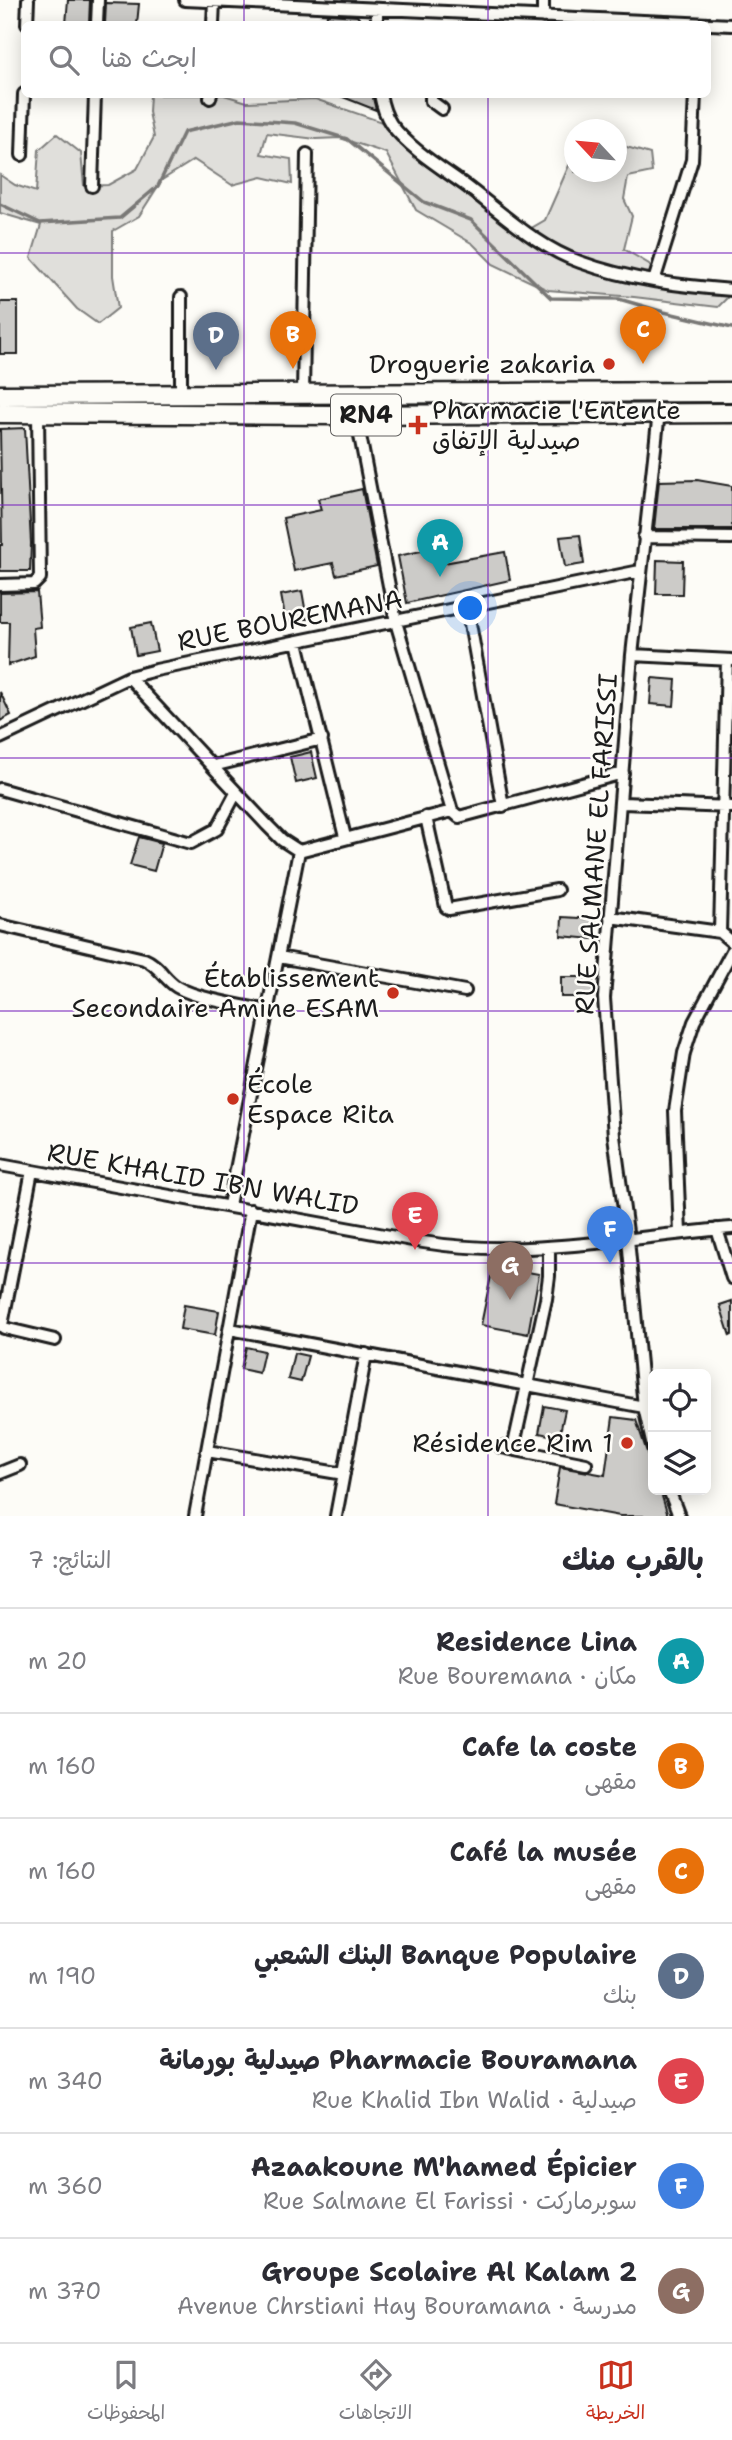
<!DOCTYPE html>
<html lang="ar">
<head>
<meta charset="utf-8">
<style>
	body { margin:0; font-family:"Shantell Sans","Playpen Sans Arabic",sans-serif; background:#f7f7f7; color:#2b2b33; direction:rtl }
	.controls { position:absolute; right:21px; bottom:21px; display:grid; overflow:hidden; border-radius:10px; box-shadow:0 4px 18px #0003 }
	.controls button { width:63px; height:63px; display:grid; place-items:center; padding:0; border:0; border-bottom:2px solid #e1e1e2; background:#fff; color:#2b2b33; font:35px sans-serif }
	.compass { position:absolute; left:564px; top:119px; width:63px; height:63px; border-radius:50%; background:#fff; box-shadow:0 4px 18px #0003; rotate:296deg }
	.you { position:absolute; left:471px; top:609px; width:24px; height:24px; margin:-18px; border:5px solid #fff; border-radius:50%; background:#1a73e8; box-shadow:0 0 0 10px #1a73e833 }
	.badge { display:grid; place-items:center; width:46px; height:46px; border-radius:50%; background:#c8321e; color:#fff; font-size:23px; font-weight:700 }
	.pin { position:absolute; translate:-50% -58px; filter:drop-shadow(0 2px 4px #0008) }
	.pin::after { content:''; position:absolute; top:37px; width:24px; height:21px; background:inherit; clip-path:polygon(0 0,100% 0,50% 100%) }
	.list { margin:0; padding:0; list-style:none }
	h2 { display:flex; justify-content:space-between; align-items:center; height:91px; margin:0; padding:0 28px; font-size:30px }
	h2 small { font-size:23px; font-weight:400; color:#7c7c81 }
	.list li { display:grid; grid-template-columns:46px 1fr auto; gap:21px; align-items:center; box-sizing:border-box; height:105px; padding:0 28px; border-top:2px solid #e1e1e2 }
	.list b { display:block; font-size:26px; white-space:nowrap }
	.list p { margin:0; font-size:23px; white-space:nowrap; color:#7c7c81 }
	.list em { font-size:23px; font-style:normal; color:#7c7c81 }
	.icon { flex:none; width:38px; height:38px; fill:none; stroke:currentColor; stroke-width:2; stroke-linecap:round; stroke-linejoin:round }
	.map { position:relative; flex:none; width:732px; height:1516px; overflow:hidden; direction:ltr }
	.search { position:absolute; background:#fff; box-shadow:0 4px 18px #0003; left:21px; right:21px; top:21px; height:77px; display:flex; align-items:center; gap:18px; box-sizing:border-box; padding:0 24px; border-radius:10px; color:#7c7c81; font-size:26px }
	.sheet { height:826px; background:#fff }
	nav { display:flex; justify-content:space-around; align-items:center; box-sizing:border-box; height:98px; border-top:2px solid #e1e1e2; background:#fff; font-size:19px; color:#7c7c81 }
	nav a { display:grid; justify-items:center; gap:4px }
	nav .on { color:#c8321e }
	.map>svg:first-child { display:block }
</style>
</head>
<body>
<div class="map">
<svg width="732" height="1516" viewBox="0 0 732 1516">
	<rect width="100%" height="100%" fill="#fdfcf7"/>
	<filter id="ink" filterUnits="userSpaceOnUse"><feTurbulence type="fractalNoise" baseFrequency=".0143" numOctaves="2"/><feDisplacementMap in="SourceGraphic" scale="14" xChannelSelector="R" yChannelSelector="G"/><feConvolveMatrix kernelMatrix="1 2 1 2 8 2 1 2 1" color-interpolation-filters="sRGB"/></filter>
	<g filter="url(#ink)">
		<path fill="#e0dfdb" stroke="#7e7e7c" stroke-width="2" d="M150 95H224L247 102 315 99 382 122 418 160 521 234 545 220 574 154V172H616L617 144 650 154 652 172 628 177 624 199 632 216 624 249 649 264 662 285 725 292 727 298 718 307 634 297 548 290 493 264 473 244 416 210 386 153 340 138 316 139 267 133 261 154 291 159 292 184 262 177 232 185 194 160 162 180 139 216 113 231V276L118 308 98 324 77 309 31 258 41 225 0 213V175L15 185 36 192 39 150 57 134 81 153 84 186 108 185 137 169 154 137 149 112Z"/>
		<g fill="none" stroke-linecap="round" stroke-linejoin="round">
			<path stroke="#797876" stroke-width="3.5" d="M0 204 40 223 120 218 158 186 184 132 240 119 295 123 347 139 424 202 471 220 551 298 619 299 664 312 732 328"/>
		</g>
		<path fill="#cccbc8" stroke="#1c1c1c" stroke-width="2" d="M68 0H90L89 24H66Z
			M106 3 139 4 137 24H105Z
			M327 14 357 16 364 24H326Z
			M338 94H372L376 110 338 95Z
			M0 302H18V354H0Z
			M25 428 31 543 30 571H0V545H2L0 429Z
			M697 480 732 486V529H654L659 481Z
			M362 489 377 566 336 575 333 563 294 571 283 518 321 510 318 499Z
			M580 535 584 564 565 567 560 537Z
			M435 548 438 564 505 552 510 580 407 603 398 556Z
			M657 560 683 561 682 594H656Z
			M302 591 307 619 286 623 281 595Z
			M37 592 40 627 33 628 35 656 8 665 9 622H0V593Z
			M151 623 157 651 136 655 131 627Z
			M652 678 676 680 674 706 650 704Z
			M0 692 11 715 0 721Z
			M311 752 317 778 296 783 290 757Z
			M139 837 162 843 154 871 130 865Z
			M562 917 595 919 593 939 561 936Z
			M561 977H593V997H561Z
			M493 1266 539 1274 528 1334 481 1325Z
			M732 1301V1335L730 1336 720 1305Z
			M184 1305 219 1311 215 1335 180 1329Z
			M246 1347 264 1351 259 1373 241 1369Z
			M294 1353 308 1356 301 1382 288 1379Z
			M544 1406 565 1410 559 1437 539 1433Z
			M613 1417 636 1420 653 1470V1490H660L668 1516H620L554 1504 560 1467 605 1475Z"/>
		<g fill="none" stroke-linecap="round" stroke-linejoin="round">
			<defs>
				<path id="street" d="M185 0 732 25
					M543 17V0
					M27 24 28 0
					M97 24 98 0
					M213 24 214 1
					M377 24V9
					M380 94C382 105 385 115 391 124 410 149 440 167 465 185 501 212 537 247 580 262 629 280 681 286 732 290
					M431 94V101L442 109
					M210 98 211 94
					M22 155 24 94
					M92 186 95 94
					M654 281 692 160 695 94
					M181 297V394
					M303 395 307 154
					M356 415 396 622 452 811
					M644 537 732 538
					M0 585 34 584 40 578 38 413
					M467 607 503 806
					M297 642 345 837
					M632 655 732 660
					M129 677 267 825 282 840 299 851
					M0 738 129 677 156 670 640 571
					M213 766 322 739
					M0 789 191 843 217 829 236 793
					M622 803 732 807
					M426 817 446 907 449 909 557 890
					M299 851 452 811 459 817 623 773
					M610 917 720 932
					M0 925 144 959C159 965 164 979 177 987 197 999 244 1006 268 1011
					M720 932 727 660
					M720 932 732 942
					M279 957 465 991
					M0 1165 423 1242C525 1259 630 1237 732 1228
					M32 1171 2 1325 4 1328 55 1340
					M229 1205 299 851
					M717 1229 732 1278
					M680 1233 675 1111 684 1053 694 1022 732 951
					M230 1329 644 1407
					M501 1447 586 1464
					M653 1447 644 1407 628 1239 614 1136 604 998 632 655 659 412
					M513 1449 546 1299 549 1276V1247
					M207 1451 344 1474
					M0 1473 20 1465
					M669 1490 679 1516
					M195 1516 251 1210
					M336 1516 366 1354"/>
				<path id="primary" d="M0 395 732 392
					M0 413 337 415 732 413"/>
			</defs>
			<use href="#street" stroke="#1c1c1c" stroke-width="16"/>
			<use href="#primary" stroke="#1c1c1c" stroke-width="23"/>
			<use href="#street" stroke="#fdfcf7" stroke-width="10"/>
			<use href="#primary" stroke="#fdfcf7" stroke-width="18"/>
		</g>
	</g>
	<path fill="none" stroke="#7b2cbf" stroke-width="2" stroke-opacity="0.55" d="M244 0V24M488 0V24M244 94V1516M488 94V1516M0 253H732M0 505H732M0 758H732M0 1011H732M0 1263H732"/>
	<g fill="#c8321e" stroke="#fdfcf7" stroke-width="2.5">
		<circle cx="609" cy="364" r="7"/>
		<path d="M414.5 414.5h7v7h7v7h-7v7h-7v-7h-7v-7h7z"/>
		<circle cx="393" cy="993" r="7"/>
		<circle cx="233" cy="1099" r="7"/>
		<circle cx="627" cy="1443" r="7"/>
	</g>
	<g text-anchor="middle" stroke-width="5" stroke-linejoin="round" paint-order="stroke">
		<rect fill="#fdfcf7" stroke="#605f5e" stroke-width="2" x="331" y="394.5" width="70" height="41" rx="5"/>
		<g font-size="24" font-weight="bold" fill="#1c1c1c">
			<text x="366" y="423">RN4</text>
		</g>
		<g font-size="26" fill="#1c1c1c" stroke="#fdfcf7" text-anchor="end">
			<text x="595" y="373">Droguerie zakaria</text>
			<text x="432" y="419" text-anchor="start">Pharmacie l'Entente<tspan x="432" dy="30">صيدلية الإتفاق</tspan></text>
			<text x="379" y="987">Établissement<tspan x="379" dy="30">Secondaire Amine ESAM</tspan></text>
			<text x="247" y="1093" text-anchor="start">École<tspan x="247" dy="30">Espace Rita</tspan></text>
			<text x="613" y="1452">Résidence Rim 1</text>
		</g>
		<g font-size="26" fill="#1c1c1c" stroke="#fdfcf7">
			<text transform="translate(290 620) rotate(-11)" y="9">RUE BOUREMANA</text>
			<text transform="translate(596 844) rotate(-86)" y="9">RUE SALMANE EL FARISSI</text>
			<text transform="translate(203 1179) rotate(10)" y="9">RUE KHALID IBN WALID</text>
		</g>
	</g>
</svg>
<div class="controls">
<button><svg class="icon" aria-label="locate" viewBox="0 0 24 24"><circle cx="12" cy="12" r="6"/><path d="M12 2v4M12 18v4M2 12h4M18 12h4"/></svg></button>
<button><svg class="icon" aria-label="layers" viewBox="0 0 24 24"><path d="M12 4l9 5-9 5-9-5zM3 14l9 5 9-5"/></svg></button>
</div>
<svg class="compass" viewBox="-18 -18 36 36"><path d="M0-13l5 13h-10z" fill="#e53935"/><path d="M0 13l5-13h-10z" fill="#7c7c81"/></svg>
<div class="you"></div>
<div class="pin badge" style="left:440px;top:577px;background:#0f9aa8">A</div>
<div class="pin badge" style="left:293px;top:369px;background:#e8710a">B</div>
<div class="pin badge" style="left:643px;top:364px;background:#e8710a">C</div>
<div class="pin badge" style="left:216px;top:370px;background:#5c6f8a">D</div>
<div class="pin badge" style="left:415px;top:1250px;background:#e0444e">E</div>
<div class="pin badge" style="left:610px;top:1264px;background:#3f7fe0">F</div>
<div class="pin badge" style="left:510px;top:1300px;background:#8d6e63">G</div>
<div class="search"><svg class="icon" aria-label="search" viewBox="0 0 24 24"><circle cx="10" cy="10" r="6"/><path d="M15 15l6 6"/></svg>ابحث هنا</div>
</div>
<section class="sheet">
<h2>بالقرب منك<small>النتائج: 7</small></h2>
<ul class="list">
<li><span class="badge" style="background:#0f9aa8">A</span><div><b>Residence Lina</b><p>مكان · Rue Bouremana</p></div><em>20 m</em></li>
<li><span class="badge" style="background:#e8710a">B</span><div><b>Cafe la coste</b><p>مقهى</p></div><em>160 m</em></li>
<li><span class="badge" style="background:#e8710a">C</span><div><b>Café la musée</b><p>مقهى</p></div><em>160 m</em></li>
<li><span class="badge" style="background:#5c6f8a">D</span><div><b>Banque Populaire البنك الشعبي</b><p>بنك</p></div><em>190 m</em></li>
<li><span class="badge" style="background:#e0444e">E</span><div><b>Pharmacie Bouramana صيدلية بورمانة</b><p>صيدلية · Rue Khalid Ibn Walid</p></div><em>340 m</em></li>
<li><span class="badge" style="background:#3f7fe0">F</span><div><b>Azaakoune M'hamed Épicier</b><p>سوبرماركت · Rue Salmane El Farissi</p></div><em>360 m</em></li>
<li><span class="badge" style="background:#8d6e63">G</span><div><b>Groupe Scolaire Al Kalam 2</b><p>مدرسة · Avenue Chrstiani Hay Bouramana</p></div><em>370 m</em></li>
</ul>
</section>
<nav>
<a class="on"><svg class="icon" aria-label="map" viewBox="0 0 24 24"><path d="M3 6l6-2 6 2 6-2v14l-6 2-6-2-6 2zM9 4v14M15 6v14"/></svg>الخريطة</a>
<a><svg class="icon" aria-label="directions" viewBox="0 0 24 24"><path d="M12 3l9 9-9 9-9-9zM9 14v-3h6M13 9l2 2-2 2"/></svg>الاتجاهات</a>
<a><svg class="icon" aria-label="saved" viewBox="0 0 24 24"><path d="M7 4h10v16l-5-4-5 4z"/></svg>المحفوظات</a>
</nav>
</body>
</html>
